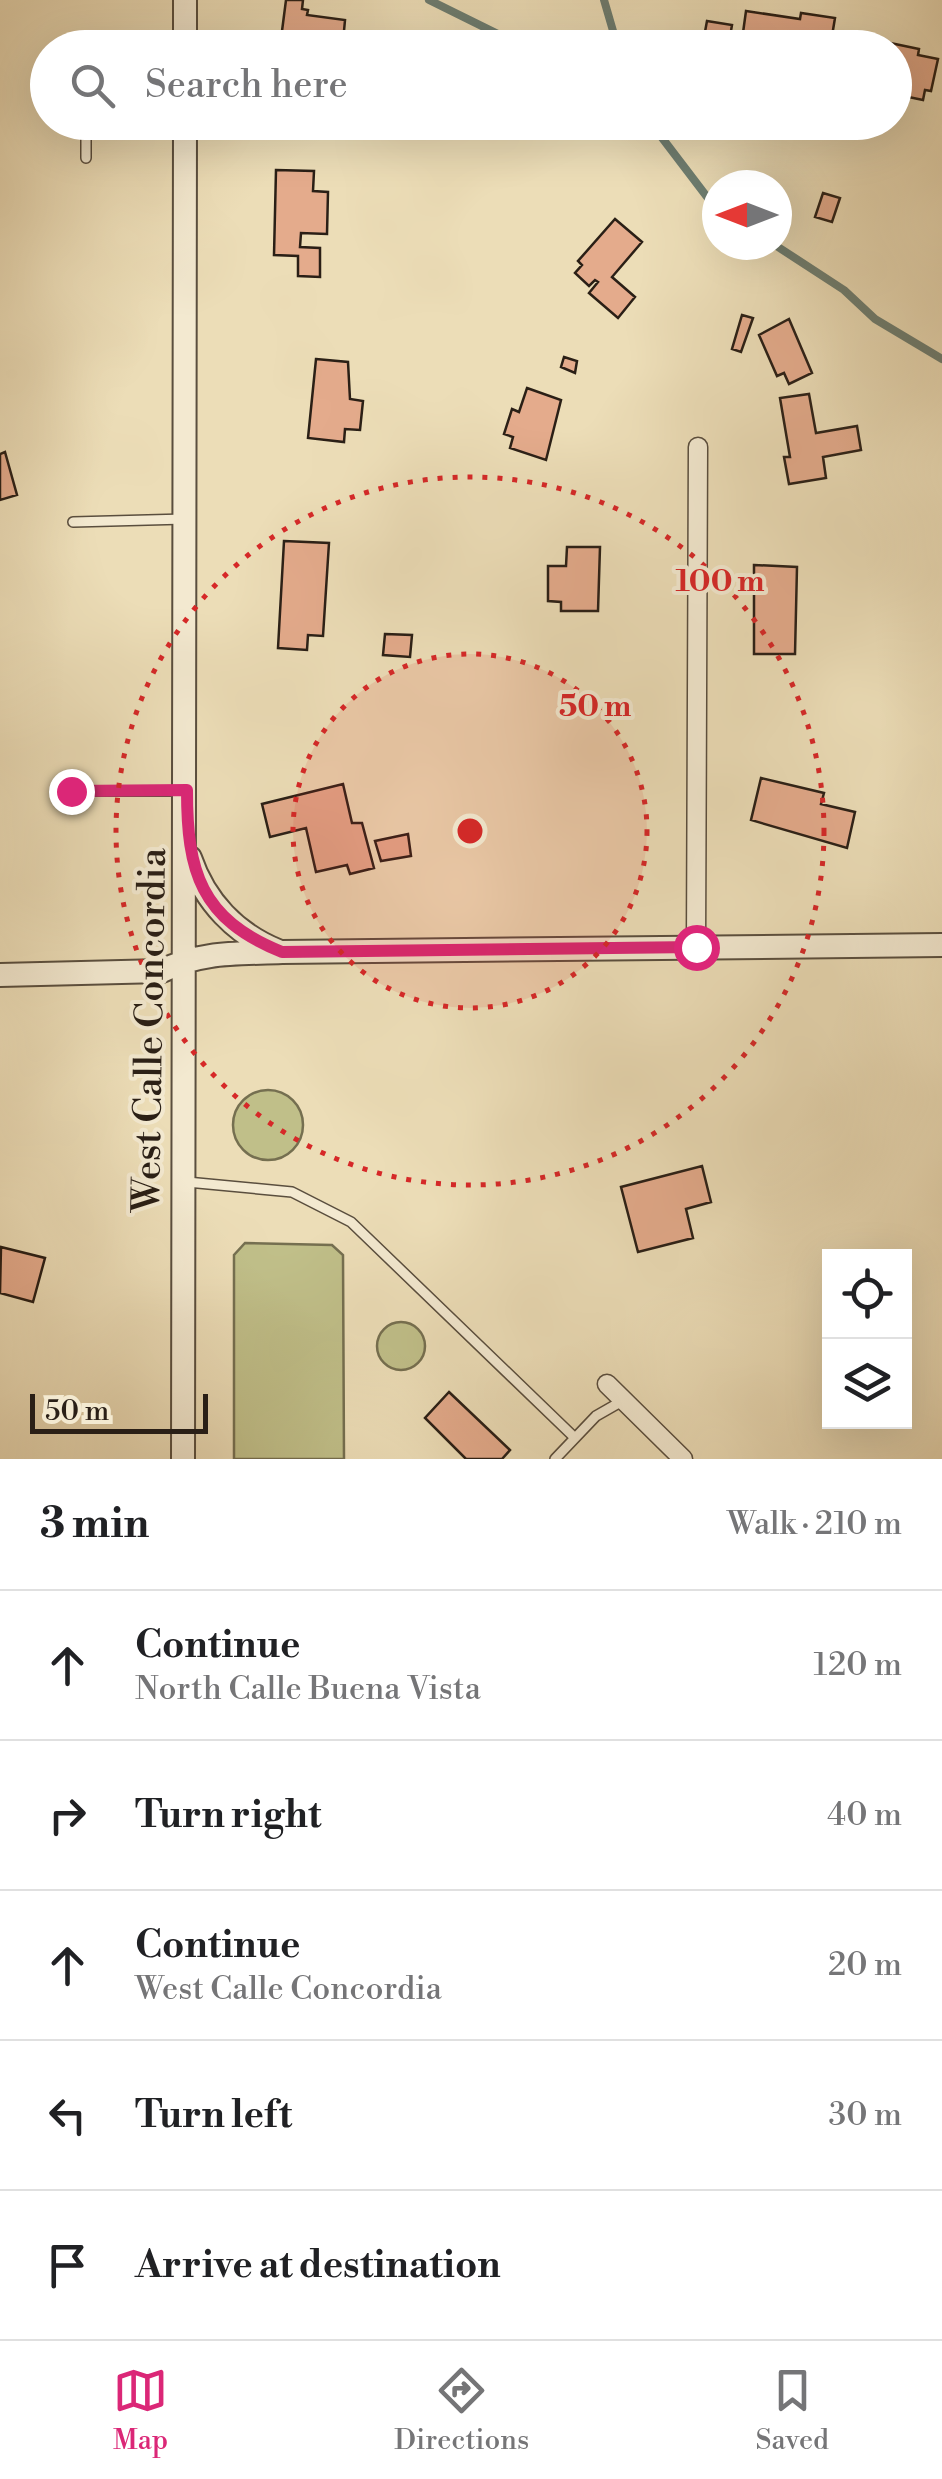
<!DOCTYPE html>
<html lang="en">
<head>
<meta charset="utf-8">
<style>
	body { margin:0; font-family:"Libre Bodoni",serif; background:#f2f2f2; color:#202124 }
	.controls { position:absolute; right:30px; bottom:30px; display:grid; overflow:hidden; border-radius:0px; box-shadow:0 10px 40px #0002 }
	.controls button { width:90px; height:90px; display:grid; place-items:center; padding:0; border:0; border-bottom:2px solid #e0e0e0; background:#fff; color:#202124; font:50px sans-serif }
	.compass { position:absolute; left:702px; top:170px; width:90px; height:90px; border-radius:50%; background:#fff; box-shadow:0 10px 40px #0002; rotate:270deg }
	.scale { position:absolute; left:30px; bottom:25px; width:178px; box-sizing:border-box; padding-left:10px; border:5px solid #2a1f16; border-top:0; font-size:28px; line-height:35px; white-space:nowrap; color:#2a1f16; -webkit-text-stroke:8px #f3e9d0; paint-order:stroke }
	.stop { position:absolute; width:30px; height:30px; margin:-22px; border:8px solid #db2777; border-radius:50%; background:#fff }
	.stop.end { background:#db2777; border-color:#fff; box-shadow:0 2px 10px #0008 }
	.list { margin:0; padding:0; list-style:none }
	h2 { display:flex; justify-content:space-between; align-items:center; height:130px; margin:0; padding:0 40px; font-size:42px }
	h2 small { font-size:32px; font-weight:400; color:#757577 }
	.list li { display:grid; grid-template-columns:65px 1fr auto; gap:30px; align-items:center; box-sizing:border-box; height:150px; padding:0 40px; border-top:2px solid #e0e0e0 }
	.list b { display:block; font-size:38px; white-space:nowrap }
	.list p { margin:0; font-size:32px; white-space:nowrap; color:#757577 }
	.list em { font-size:32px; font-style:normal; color:#757577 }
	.icon { flex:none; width:55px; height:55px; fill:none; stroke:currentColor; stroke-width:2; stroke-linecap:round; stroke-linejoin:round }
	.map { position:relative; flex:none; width:942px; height:1459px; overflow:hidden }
	.search { position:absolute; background:#fff; box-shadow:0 10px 40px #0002; left:30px; right:30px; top:30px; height:110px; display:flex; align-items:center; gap:25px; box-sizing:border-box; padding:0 35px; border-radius:55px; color:#757577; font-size:38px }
	.sheet { height:880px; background:#fff }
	nav { display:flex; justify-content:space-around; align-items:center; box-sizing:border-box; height:140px; border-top:2px solid #e0e0e0; background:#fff; font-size:28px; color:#757577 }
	nav a { display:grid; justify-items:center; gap:5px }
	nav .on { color:#db2777 }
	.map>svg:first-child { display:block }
</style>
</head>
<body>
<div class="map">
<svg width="942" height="1459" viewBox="0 0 942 1459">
	<rect width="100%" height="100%" fill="#ecddb7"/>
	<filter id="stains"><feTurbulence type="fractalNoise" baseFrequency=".002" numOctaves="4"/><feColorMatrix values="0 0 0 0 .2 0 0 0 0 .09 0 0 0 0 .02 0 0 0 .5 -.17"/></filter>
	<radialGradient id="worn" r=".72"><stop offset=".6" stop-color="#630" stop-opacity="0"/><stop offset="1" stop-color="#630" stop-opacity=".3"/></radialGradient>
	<path fill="#c0bf89" stroke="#756f50" stroke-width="2.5" d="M233 1125a35 35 0 1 1 70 0a35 35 0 1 1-70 0Z
		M245 1243 332 1245 343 1255 344 1459H234V1255Z
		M377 1346a24 24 0 1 1 48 0a24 24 0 1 1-48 0Z"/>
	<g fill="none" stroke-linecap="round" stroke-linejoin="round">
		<path stroke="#6d7d71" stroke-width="8" d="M429 0 526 48
			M604 0 618 48
			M650 122 717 210
			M775 245 844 290 875 319 942 359"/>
	</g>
	<path fill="#e4ab8c" stroke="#2a1f16" stroke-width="2.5" d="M286 0H303L302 9 308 10 307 15 345 20 344 31 352 32 350 48H303L304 34 282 31Z
		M746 11 800 19 801 13 835 18 830 48H760L761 42 742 40Z
		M707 21 732 25 728 48H702Z
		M852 35 919 49 918 55 938 59 931 91 925 90 923 100 894 94V48H850Z
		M276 170 314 171 313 191 328 192 327 234 301 233 300 247 320 248V277L298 276V256L274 255Z
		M823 193 840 198 832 222 815 217Z
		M615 219 642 242 612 277 635 297 618 318 589 293 598 282 595 280 589 286 575 273 582 265 578 261Z
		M742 315 753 318 741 352 732 349Z
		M789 319 812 373 789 384 784 373 777 376 759 335Z
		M564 357 577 361 575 373 561 367Z
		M316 359 348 362 350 399 363 401 360 430 345 429 344 442 308 438Z
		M527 388 561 400 546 460 510 448 513 437 504 434 512 409 519 412Z
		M809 394 816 433 857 426 861 450 823 457 826 478 789 484 784 457H790L780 398Z
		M5 452 17 495 0 500V454Z
		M284 541 329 543 323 636 308 635 307 650 278 648Z
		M567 547H600L598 611H561V602L548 601V566H566Z
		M754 565 797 567 795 654H754Z
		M385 634 412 635 410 657 383 655Z
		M761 778 824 793 821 804 855 812 847 848 751 820Z
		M343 784 352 823H362L374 868 350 874 347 865 316 872 306 828 270 837 262 804Z
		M408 834 411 856 381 861 375 841Z
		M702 1166 711 1202 686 1209 693 1238 638 1252 621 1187Z
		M1 1247 45 1258 33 1302 0 1293Z
		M449 1392 510 1450 502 1459H466L425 1418Z"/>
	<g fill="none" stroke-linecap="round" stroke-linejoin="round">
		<defs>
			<path id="service" d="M86 122V158
				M73 522 185 519
				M71 791H184
				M187 1182 292 1192 351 1222 574 1437
				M555 1459 596 1416 624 1400"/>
			<path id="minor" d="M696 947 698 447
				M607 1384 683 1459"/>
			<path id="tertiary" d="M185 48V0
				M190 858C205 902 236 934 278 951
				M0 975 162 971C200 951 240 954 282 952L942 945
				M183 1459 185 122"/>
		</defs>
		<use href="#service" stroke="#5a4e3e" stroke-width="12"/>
		<use href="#minor" stroke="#5a4e3e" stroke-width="21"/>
		<use href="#tertiary" stroke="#5a4e3e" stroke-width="26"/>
		<use href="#service" stroke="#f3e9d0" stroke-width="9"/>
		<use href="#minor" stroke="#f3e9d0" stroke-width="18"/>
		<use href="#tertiary" stroke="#f3e9d0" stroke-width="22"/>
	</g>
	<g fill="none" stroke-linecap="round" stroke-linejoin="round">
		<path stroke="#db2777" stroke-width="12" d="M71 791 187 790C187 871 200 919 282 952L696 947"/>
	</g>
	<circle cx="470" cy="831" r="177" fill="#d62828" fill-opacity=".12"/>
	<g fill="none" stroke="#d62828" stroke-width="5" stroke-dasharray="5 10">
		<circle cx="470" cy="831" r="177"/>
		<circle cx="470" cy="831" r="354"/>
	</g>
	<g text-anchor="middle" stroke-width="8" stroke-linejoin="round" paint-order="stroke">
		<g font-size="38" fill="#2a1f16" stroke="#f3e9d0">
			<text transform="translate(149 1030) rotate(-89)" y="13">West Calle Concordia</text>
		</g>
	</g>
	<circle cx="470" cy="831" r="15" fill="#d62828" stroke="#f3e9d0" stroke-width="5"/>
	<g font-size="30" text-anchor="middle" font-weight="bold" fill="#d62828" stroke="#f3e9d0" stroke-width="8" stroke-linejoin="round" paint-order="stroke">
		<text x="720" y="591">100 m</text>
		<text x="595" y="716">50 m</text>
	</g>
	<rect width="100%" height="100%" filter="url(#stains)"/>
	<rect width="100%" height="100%" fill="url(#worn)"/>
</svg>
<div class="controls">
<button><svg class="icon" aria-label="locate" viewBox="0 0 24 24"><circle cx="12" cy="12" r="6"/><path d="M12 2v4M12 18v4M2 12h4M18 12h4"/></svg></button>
<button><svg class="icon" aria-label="layers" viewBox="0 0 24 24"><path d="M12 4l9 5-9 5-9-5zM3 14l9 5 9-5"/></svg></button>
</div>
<svg class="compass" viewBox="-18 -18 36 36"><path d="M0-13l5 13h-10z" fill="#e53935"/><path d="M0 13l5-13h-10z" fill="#757577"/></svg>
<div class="scale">50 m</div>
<div class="stop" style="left:696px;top:947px"></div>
<div class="stop end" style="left:71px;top:791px"></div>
<div class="search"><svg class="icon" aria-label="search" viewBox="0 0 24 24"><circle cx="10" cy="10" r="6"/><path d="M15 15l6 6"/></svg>Search here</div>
</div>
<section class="sheet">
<h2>3 min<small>Walk · 210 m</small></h2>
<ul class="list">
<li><svg class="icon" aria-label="ahead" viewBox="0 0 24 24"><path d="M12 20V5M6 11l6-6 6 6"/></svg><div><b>Continue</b><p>North Calle Buena Vista</p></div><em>120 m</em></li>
<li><svg class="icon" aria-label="right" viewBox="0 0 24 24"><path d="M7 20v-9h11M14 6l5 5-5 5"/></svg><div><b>Turn right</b></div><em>40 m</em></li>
<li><svg class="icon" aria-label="ahead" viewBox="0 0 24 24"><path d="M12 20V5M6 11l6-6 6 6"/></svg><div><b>Continue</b><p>West Calle Concordia</p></div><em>20 m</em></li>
<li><svg class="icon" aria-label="left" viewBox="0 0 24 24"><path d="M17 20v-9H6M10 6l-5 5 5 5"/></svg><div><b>Turn left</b></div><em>30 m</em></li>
<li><svg class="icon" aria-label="arrive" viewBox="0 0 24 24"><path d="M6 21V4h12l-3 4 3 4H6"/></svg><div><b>Arrive at destination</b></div></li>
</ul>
</section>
<nav>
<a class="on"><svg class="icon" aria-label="map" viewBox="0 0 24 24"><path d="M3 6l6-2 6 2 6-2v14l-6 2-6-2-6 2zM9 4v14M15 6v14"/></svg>Map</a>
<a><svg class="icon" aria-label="directions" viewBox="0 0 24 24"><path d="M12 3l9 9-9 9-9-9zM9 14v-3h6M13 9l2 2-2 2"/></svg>Directions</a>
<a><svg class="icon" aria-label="saved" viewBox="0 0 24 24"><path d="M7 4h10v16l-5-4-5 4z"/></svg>Saved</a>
</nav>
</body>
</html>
